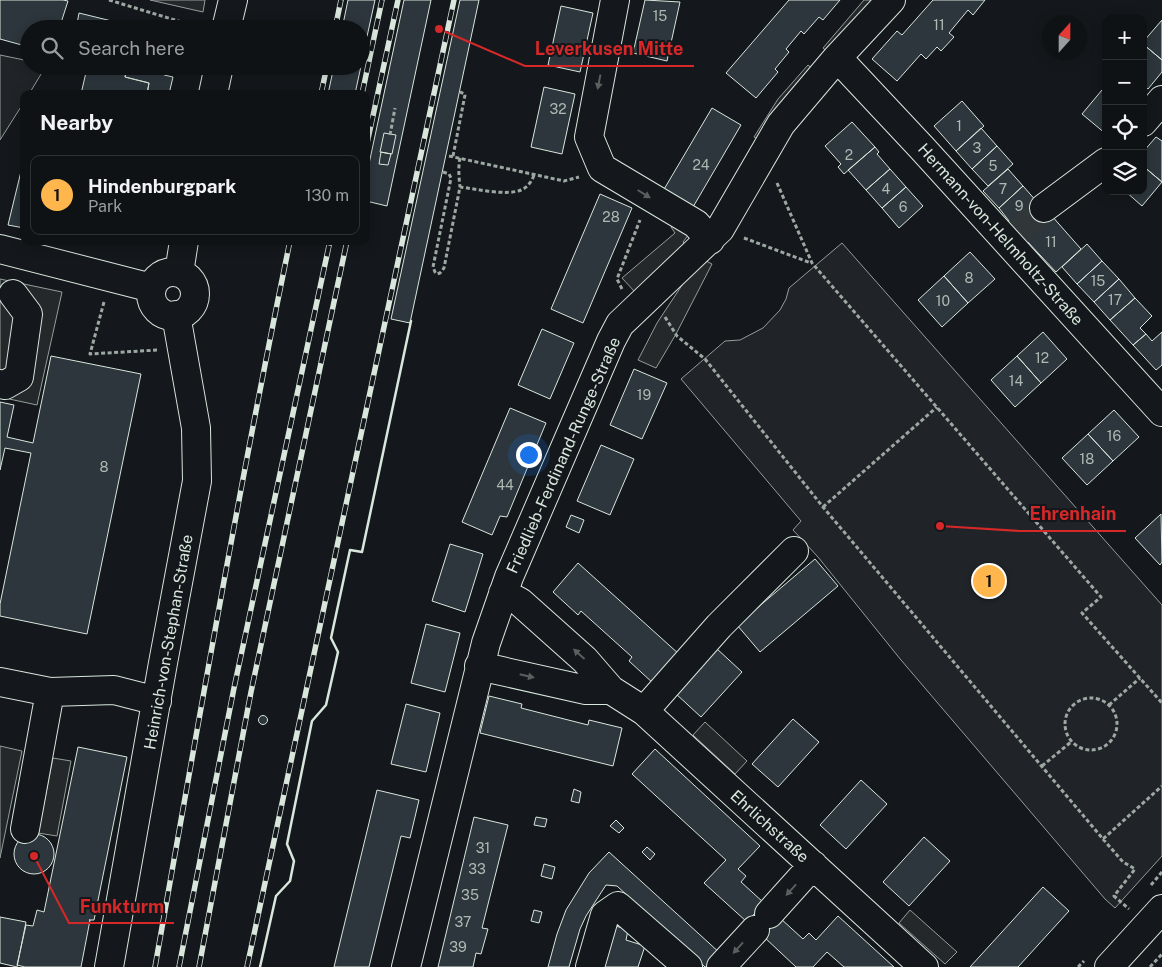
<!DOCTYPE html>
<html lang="en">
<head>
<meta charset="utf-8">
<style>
	body { margin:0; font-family:"Public Sans",sans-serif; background:#181b1e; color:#f1f3f6 }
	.controls { position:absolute; right:15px; top:15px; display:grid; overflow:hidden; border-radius:10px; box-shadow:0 2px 12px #0003 }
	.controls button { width:45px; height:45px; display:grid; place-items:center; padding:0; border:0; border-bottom:1px solid #2f3234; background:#0f1215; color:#f1f3f6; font:25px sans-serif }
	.compass { position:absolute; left:1042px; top:15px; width:45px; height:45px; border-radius:50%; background:#0f1215; box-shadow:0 2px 12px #0003; rotate:21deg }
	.you { position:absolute; left:528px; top:454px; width:18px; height:18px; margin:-12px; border:4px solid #fff; border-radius:50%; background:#1a73e8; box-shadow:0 0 0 8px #1a73e833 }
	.badge { display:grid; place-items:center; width:32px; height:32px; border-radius:50%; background:#ffb74d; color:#111; font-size:16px; font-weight:700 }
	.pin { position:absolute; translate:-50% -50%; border:2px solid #fff; box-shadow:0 1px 5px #0006 }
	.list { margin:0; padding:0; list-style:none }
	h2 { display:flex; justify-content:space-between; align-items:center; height:65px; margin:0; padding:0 20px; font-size:21px }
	h2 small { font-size:16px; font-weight:400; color:#9b9ea0 }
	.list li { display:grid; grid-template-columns:32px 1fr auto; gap:15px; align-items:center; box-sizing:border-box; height:80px; margin:0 10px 10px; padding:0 10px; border:1px solid #2f3234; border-radius:10px }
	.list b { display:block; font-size:19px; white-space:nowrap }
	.list p { margin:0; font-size:16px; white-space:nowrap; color:#9b9ea0 }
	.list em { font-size:16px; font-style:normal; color:#9b9ea0 }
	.icon { flex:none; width:28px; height:28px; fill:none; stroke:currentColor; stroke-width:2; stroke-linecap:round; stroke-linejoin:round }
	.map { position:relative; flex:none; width:1162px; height:967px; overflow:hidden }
	.search { position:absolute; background:#0f1215; box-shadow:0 2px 12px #0003; left:20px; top:20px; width:350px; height:55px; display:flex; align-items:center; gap:12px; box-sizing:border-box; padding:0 18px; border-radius:28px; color:#9b9ea0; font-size:19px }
	.panel { position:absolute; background:#0f1215; box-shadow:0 2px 12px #0003; left:20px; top:90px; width:350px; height:155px; border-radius:10px }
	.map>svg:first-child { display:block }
</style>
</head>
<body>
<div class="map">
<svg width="1162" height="967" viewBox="0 0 1162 967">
	<rect width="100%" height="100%" fill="#14181c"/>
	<path fill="#202428" stroke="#939e99" d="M0 55 29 61V66H46L29 94H24V102L0 140Z
		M842 243 1162 605V856L1115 908 1105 899 901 660 818 557 793 530 801 521 681 379 725 341 740 340 763 328 780 310 786 299 789 288Z"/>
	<path fill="#24282b" stroke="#939e99" d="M150 0H205L203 12Z
		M864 0H875L829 53 823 48Z
		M808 65 814 70 760 140 754 137 778 99Z
		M678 222 689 234 683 242 687 246 635 292 622 278 675 233 671 227Z
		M700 258 712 264 676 334 656 368 638 360 657 323Z
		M0 279 62 292 37 405 0 397Z
		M705 722 747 761 735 774 693 735Z
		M0 746 22 751 0 858Z
		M53 758 71 761 57 836 38 833Z
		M910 910 957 952 945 964 899 923Z"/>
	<path fill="#2c363c" stroke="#d8e6dc" d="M0 0H63L68 1 59 29H29V47L0 39Z
		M348 0H375L361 64V29H342Z
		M404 0H431L387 206 366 201V178Z
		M460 0H479L410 323 391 319Z
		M645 0 680 2 667 61 633 53Z
		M789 0H840L823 20 819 17 804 34 801 31 786 49 789 52 775 69 778 72 756 98 726 73Z
		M933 0H985L973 15 968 10 949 33 954 37 941 51 937 47 926 59 921 54 897 81 872 59 897 31 902 35Z
		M561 6 593 13 580 72 548 65Z
		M79 13 124 24 122 29H76Z
		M1162 20V60L1143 44V42Z
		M1143 44 1162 60V72L1148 89 1143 85Z
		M88 66H113L111 74 88 68Z
		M113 66H166L164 75 173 77 169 94H147L149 83 125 77 126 72 112 68Z
		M334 66H361L355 94H328Z
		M87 68 111 74 112 68 126 72 125 77 149 83 147 94H81Z
		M544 87 575 94 562 154 531 147Z
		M1102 90 1106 94V134L1082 114Z
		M962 101 984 126 956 151 934 126Z
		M712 108 741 125 693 207 663 191Z
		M852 122 875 147 844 174 838 167 841 164 825 146Z
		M981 128 997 146 972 169 956 151Z
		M384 133 396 135 392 154 380 152Z
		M1156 137 1162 141V182L1143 166V152Z
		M997 146 1013 164 988 186 972 169Z
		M875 147 879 152 877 154 890 169 866 190 848 170Z
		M381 152 391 154 388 165 379 164Z
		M24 159V228L8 225Z
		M1143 166 1162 182 1142 206 1125 191H1143Z
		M890 169 906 187 882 208 866 190Z
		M1008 169 1023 186 999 208 983 191Z
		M1023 186 1038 203 1013 226 999 208Z
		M906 187 923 206 899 228 882 208Z
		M600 194 632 208 583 323 551 309Z
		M1039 202 1051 215 1025 239 1013 226Z
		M1051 215 1081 249 1056 272 1025 239Z
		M1087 244 1102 261 1077 284 1062 267Z
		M970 252 995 279 968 303 944 276Z
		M1102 261 1119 279 1094 302 1077 284Z
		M944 276 968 303 942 327 918 300Z
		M1119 279 1135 298 1110 320 1094 302Z
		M1135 298 1152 316 1140 328 1146 334 1133 345 1110 320Z
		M542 329 574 343 550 399 518 385Z
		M1043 332 1067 359 1041 383 1017 356Z
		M1162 332V365L1156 370 1133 345 1146 334 1152 341Z
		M51 356 141 374 87 634 0 616V604L31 453 5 448 0 470V402L14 405 7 437 33 443Z
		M1017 356 1041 383 1015 407 991 380Z
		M634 369 667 383 642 439 610 425Z
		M510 408 546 423 507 517 500 516 492 535 462 522Z
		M1114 410 1139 437 1113 461 1088 434Z
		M1088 434 1113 461 1087 485 1062 458Z
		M601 445 634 459 610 515 577 501Z
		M1161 514 1162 562 1160 565 1135 538Z
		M571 515 584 520 579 533 566 527Z
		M450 544 483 554 465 612 432 601Z
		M815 559 838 586 760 652 737 625Z
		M578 563 680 655 654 684 629 661 632 657 581 611 578 615 553 592Z
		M426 624 460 633 445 692 411 683Z
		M716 648 742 672 701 717 675 693Z
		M489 696 522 704 521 708 588 725 589 720 622 728 613 766 480 733Z
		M406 704 440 713 426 772 391 764Z
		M258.5 720a4.5 4.5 0 1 1 9 0a4.5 4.5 0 1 1-9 0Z
		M793 719 819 742 778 787 752 764Z
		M78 747 127 757 94 920H89H90L81 967H25L17 965 26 925 33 926 37 910 44 912Z
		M655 749 760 846 738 869 746 876 741 882 764 903 747 922 704 883 726 860 632 774Z
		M861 780 887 804 846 849 820 825Z
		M574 789 581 792 579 803 571 801Z
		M377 790 419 800 410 838 401 836 369 967H334Z
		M474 817 508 825 482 928 488 929 481 954 476 953 473 967H438Z
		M536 817 547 819 545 827 534 825Z
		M616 820 624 828 619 833 610 826Z
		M14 854a20 20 0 1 1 40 0a20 20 0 1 1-40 0Z
		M924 837 950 861 909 906 883 882Z
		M647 847 655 854 650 860 642 852Z
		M609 852 721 954 708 967H705L617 886 606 885 586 916 580 929 569 967H548L557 934 566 910 589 873Z
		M544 864 555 867 552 879 541 876Z
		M1043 887 1069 911 1018 967H970Z
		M534 910 542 912 539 923 531 921Z
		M838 916 894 967H844L827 952 813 967H796L763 936 780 918 803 939 809 933 816 940Z
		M0 917 26 922 17 967 0 963Z
		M610 924 628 930 626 940 645 946 638 967H597Z"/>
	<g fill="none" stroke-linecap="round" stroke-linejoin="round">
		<path stroke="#313739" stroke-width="28" stroke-dasharray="28 14" stroke-linecap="butt" d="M1018 232 1044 208"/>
		<defs>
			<path id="minor" d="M615 0 589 137 602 168 696 224 710 240
				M226 29 233 0
				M836 59 847 68 922 148 1162 412
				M213 94 219 66
				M1143 122 1162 100
				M1044 208 1106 162
				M0 249 152 288
				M151 294a22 22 0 1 1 44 0a22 22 0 1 1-44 0Z
				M179 273 184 241
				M0 384 5 385 19 377 28 314 13 294
				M503 593 520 602 585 660 611 690 644 711 924 967
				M479 666 586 690H611
				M0 682 50 692 114 690 157 701
				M644 711 719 626 794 551
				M25 829 50 692
				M769 914 813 865
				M109 967 163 663 197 481 196 428 176 315
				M406 967 486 643 509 577 611 341 620 324 720 229 781 124 836 59 891 0
				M590 967 605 915 618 906 688 967
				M721 967 755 930
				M1109 967 1162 909"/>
		</defs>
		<use href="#minor" stroke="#d8e6dc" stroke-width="30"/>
		<path stroke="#9da8a2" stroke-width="3" stroke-dasharray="4 2.5" stroke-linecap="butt" d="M109 0 188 24 202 27
			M390 135 395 108
			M449 156 564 181 579 177
			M453 156 465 95V94L460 92
			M460 158C458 167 459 178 460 187
			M443 172 449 174 451 178 433 267 435 272 437 274 440 273 444 268 460 187C476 189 507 196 521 190 528 187 532 181 534 175
			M777 183 812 263 1101 597 1082 613 1162 703
			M744 238 811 263
			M622 289 617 279 640 220
			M104 302 90 354 157 350
			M665 317 677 336 705 359 823 507 1103 839 1162 786
			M823 507 937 407
			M1065 724a26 26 0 1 1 52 0a26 26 0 1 1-52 0Z
			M1109 705 1140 678
			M1042 766 1071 742
			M1103 839 1123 862 1135 869 1114 896 1129 909
			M1151 885 1162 872
			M1078 967 1084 961
			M1150 967 1162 954"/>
		<use href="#minor" stroke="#14181c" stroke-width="28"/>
		<defs>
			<path id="rail" d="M335 29 341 0
				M321 94 327 66
				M362 94 382 0
				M366 148 398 0
				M155 967C198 725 240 482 290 241
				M179 967 234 688 330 241
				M199 967 251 692 347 241
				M247 967 454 0"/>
		</defs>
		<use href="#rail" stroke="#d8e6dc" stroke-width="5.5"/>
		<use href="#rail" stroke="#14181c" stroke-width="4" stroke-dasharray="11" stroke-linecap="butt"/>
		<path stroke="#d8e6dc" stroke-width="2.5" d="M260 967 276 896 290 881 294 861 287 844 312 721 326 705 338 652 331 638 350 550 362 552 411 321"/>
	</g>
	<defs><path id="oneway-solid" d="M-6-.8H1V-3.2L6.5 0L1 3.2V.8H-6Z" transform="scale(1.25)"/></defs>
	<g fill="#59605f">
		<use href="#oneway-solid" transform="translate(599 82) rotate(101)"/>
		<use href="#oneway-solid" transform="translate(644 194) rotate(32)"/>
		<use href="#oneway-solid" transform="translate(579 654) rotate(-138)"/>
		<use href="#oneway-solid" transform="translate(527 676) rotate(13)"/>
		<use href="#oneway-solid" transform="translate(791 890) rotate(132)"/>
		<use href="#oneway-solid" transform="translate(738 948) rotate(132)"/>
	</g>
	<g text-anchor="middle" stroke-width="4" stroke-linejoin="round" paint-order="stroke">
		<g font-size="14" fill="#adbab4">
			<text x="660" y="21">15</text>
			<text x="939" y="30">11</text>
			<text x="558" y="114">32</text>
			<text x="959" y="131">1</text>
			<text x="977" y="153">3</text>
			<text x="849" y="160">2</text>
			<text x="701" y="170">24</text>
			<text x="993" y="171">5</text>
			<text x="886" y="194">4</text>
			<text x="1003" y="194">7</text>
			<text x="1019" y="211">9</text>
			<text x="903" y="212">6</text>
			<text x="611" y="222">28</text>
			<text x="1051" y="247">11</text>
			<text x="969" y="283">8</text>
			<text x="1098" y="286">15</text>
			<text x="1115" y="305">17</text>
			<text x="943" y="306">10</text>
			<text x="1042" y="363">12</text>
			<text x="1016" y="386">14</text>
			<text x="644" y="400">19</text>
			<text x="1114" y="441">16</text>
			<text x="1087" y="464">18</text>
			<text x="104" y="472">8</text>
			<text x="505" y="490">44</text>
			<text x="483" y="853">31</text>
			<text x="477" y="874">33</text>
			<text x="470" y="900">35</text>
			<text x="463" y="927">37</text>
			<text x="458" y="952">39</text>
		</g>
		<g font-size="16" fill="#d8e6dc" stroke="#14181c">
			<text transform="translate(1001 234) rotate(48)" y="6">Hermann-von-Helmholtz-Straße</text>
			<text transform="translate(563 455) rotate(-66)" y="6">Friedlieb-Ferdinand-Runge-Straße</text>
			<text transform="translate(168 642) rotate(-80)" y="6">Heinrich-von-Stephan-Straße</text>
			<text transform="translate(770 826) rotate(42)" y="6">Ehrlichstraße</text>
		</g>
	</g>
	<path fill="none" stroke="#d62828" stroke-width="2" d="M439 29L525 66H694M940 526L1020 531H1126M34 856L69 923H174"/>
	<g fill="#d62828" stroke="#14181c" stroke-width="2">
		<circle cx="439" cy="29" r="5"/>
		<circle cx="940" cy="526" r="5"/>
		<circle cx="34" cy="856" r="5"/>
	</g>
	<g font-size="18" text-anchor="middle" font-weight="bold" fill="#d62828" stroke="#14181c" stroke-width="4" stroke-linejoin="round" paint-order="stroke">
		<text x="609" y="55">Leverkusen Mitte</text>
		<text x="1073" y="520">Ehrenhain</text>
		<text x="122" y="913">Funkturm</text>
	</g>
</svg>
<div class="controls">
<button>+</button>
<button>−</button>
<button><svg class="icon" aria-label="locate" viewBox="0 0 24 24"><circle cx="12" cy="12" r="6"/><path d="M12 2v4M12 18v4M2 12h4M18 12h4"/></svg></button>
<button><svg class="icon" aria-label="layers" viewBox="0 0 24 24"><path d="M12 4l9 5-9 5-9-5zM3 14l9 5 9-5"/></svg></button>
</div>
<svg class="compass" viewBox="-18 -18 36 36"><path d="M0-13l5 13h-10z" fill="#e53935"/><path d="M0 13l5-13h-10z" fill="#9b9ea0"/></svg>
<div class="you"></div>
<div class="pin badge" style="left:989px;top:581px">1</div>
<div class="search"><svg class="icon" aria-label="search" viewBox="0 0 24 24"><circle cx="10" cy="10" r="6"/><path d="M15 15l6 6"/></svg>Search here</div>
<section class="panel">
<h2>Nearby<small></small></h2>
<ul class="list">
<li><span class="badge">1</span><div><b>Hindenburgpark</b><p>Park</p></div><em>130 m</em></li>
</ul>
</section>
</div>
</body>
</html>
